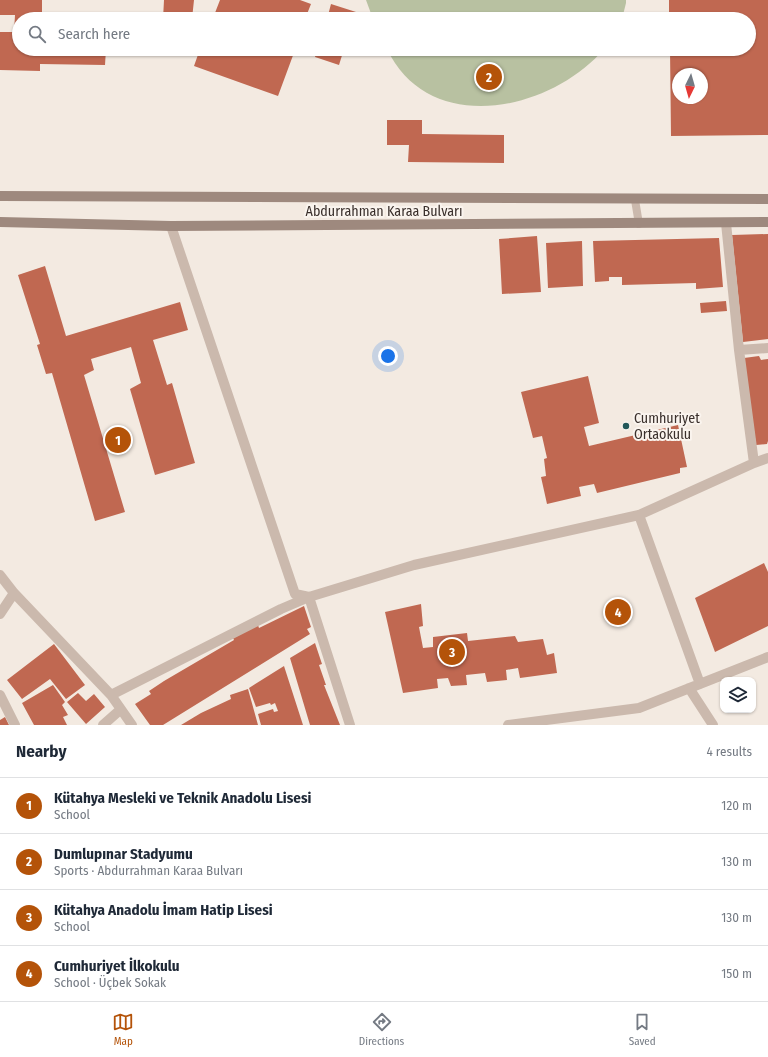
<!DOCTYPE html>
<html lang="en">
<head>
<meta charset="utf-8">
<style>
	body { margin:0; font-family:"Fira Sans Condensed",sans-serif; background:#f6f6f7; color:#1f2937 }
	.controls { position:absolute; right:12px; bottom:12px; display:grid; overflow:hidden; border-radius:8px; box-shadow:0 1px 3px #0004 }
	.controls button { width:36px; height:36px; display:grid; place-items:center; padding:0; border:0; border-bottom:1px solid #e0e1e3; background:#fff; color:#1f2937; font:20px sans-serif }
	.compass { position:absolute; left:672px; top:68px; width:36px; height:36px; border-radius:50%; background:#fff; box-shadow:0 1px 3px #0004; rotate:185deg }
	.you { position:absolute; left:388px; top:356px; width:14px; height:14px; margin:-10px; border:3px solid #fff; border-radius:50%; background:#1a73e8; box-shadow:0 0 0 6px #1a73e833 }
	.badge { display:grid; place-items:center; width:26px; height:26px; border-radius:50%; background:#b45309; color:#fff; font-size:13px; font-weight:700 }
	.pin { position:absolute; translate:-50% -50%; border:2px solid #fff; box-shadow:0 1px 4px #0006 }
	.list { margin:0; padding:0; list-style:none }
	h2 { display:flex; justify-content:space-between; align-items:center; height:52px; margin:0; padding:0 16px; font-size:17px }
	h2 small { font-size:13px; font-weight:400; color:#747a83 }
	.list li { display:grid; grid-template-columns:26px 1fr auto; gap:12px; align-items:center; box-sizing:border-box; height:56px; padding:0 16px; border-top:1px solid #e0e1e3 }
	.list b { display:block; font-size:15px; white-space:nowrap }
	.list p { margin:0; font-size:13px; white-space:nowrap; color:#747a83 }
	.list em { font-size:13px; font-style:normal; color:#747a83 }
	.icon { flex:none; width:22px; height:22px; fill:none; stroke:currentColor; stroke-width:2; stroke-linecap:round; stroke-linejoin:round }
	.map { position:relative; flex:none; width:768px; height:725px; overflow:hidden }
	.search { position:absolute; background:#fff; box-shadow:0 1px 3px #0004; left:12px; right:12px; top:12px; height:44px; display:flex; align-items:center; gap:10px; box-sizing:border-box; padding:0 14px; border-radius:22px; color:#747a83; font-size:15px }
	.sheet { height:276px; background:#fff }
	nav { display:flex; justify-content:space-around; align-items:center; box-sizing:border-box; height:56px; border-top:1px solid #e0e1e3; background:#fff; font-size:11px; color:#747a83 }
	nav a { display:grid; justify-items:center; gap:2px }
	nav .on { color:#b45309 }
	.map>svg:first-child { display:block }
</style>
</head>
<body>
<div class="map">
<svg width="768" height="725" viewBox="0 0 768 725">
	<rect width="100%" height="100%" fill="#f3eae1"/>
	<path fill="#b8c1a1" d="M366 0H626V3L622 19H373Z
		M387 49H604C550 112 429 137 387 49Z"/>
	<path fill="#c06851" fill-rule="evenodd" d="M0 0H42V15H26V19H19V49H106L105 65 40 64V71L0 70V32H14L15 15H0Z
		M164 0H194L192 19H163Z
		M220 0H300L311 4 305 19H215L213 18Z
		M669 0H768V135L671 136 670 49H749V19H669ZM678 74H702V98H678Z
		M331 4 356 12 354 19H327Z
		M200 49H291L295 50 278 96 194 66Z
		M317 49H344L339 65 315 57Z
		M387 120H422V134L504 135V163L408 162 409 145H387Z
		M768 234V339L743 342 732 235Z
		M537 236 541 292 502 294 499 239Z
		M719 238 723 287 696 289V283L622 285V277H609V281L595 282 593 241Z
		M582 241 583 286 548 288 546 243Z
		M45 266 66 336 180 302 188 330 153 340 167 385 172 383 195 463 155 475 130 389 141 383 131 347 91 359 94 370 84 375 125 512 95 521 52 373 46 374 37 345 40 344 18 275Z
		M726 301 727 311 701 313 700 303Z
		M759 356 761 360 768 359V441L767 444 756 445 744 358Z
		M588 376 599 423 584 427 589 446 678 425 687 467 680 468V473L597 493 594 484 579 487 581 496 547 504 541 477 546 476 544 459 547 458 542 436 533 438 521 392Z
		M764 563 768 572V626L715 652 695 598Z
		M421 604 423 626 419 627 423 648 433 647V637L467 633 468 641 515 636 518 642 543 639 547 655 554 653 557 673 520 678 518 668 506 670 507 680 487 682 485 673 466 675 467 685 451 686 448 678 437 679 438 688 403 693 385 612Z
		M304 606 311 627 307 629 310 634 163 725H150L135 704 151 694 149 691 164 681 234 640 233 638 258 625 259 628Z
		M315 643 322 664 319 665 326 685H324L340 725H310L290 658Z
		M54 644 85 685 66 699 50 679 22 699 7 680Z
		M284 666 303 725H261L258 714 273 709 274 712 278 711 275 703 271 705 270 703 256 707 249 688Z
		M53 685 65 702 62 705 68 715 63 717 67 725H34L22 703Z
		M248 689 258 725H181L201 713 231 699 230 695Z
		M78 693 86 701 94 694 105 707 86 724 67 702Z
		M5 717 9 725H0V720Z"/>
	<g fill="none" stroke-linecap="round" stroke-linejoin="round">
		<path stroke="#cbb9ad" stroke-width="8" d="M635 200 639 224"/>
		<path stroke="#cbb9ad" stroke-width="10" d="M726 223 739 350 754 463
			M171 226 295 594 309 597 350 725
			M739 350 768 348
			M639 515 700 684
			M0 575 14 593 111 695 132 725
			M0 614 14 593
			M689 688 713 725
			M0 695 15 725
			M111 695 281 609 309 597 414 565 639 515 754 463 768 458
			M103 725 120 710
			M508 725 639 708 768 657"/>
		<path stroke="#9e897e" stroke-width="10" d="M0 196 768 199
			M0 222 171 226 768 222"/>
	</g>
	<circle fill="#225859" stroke="#faf4ee" stroke-width="1.5" cx="626" cy="426" r="4"/>
	<g text-anchor="middle" stroke-width="4" stroke-linejoin="round" paint-order="stroke">
		<g font-size="14" fill="#392f2b" stroke="#faf4ee">
			<text x="384" y="216">Abdurrahman Karaa Bulvarı</text>
		</g>
		<g font-size="14" fill="#392f2b" stroke="#faf4ee" text-anchor="start">
			<text x="634" y="423">Cumhuriyet<tspan x="634" dy="16">Ortaokulu</tspan></text>
		</g>
	</g>
</svg>
<div class="controls">
<button><svg class="icon" aria-label="layers" viewBox="0 0 24 24"><path d="M12 4l9 5-9 5-9-5zM3 14l9 5 9-5"/></svg></button>
</div>
<svg class="compass" viewBox="-18 -18 36 36"><path d="M0-13l5 13h-10z" fill="#e53935"/><path d="M0 13l5-13h-10z" fill="#747a83"/></svg>
<div class="you"></div>
<div class="pin badge" style="left:118px;top:440px">1</div>
<div class="pin badge" style="left:489px;top:77px">2</div>
<div class="pin badge" style="left:452px;top:652px">3</div>
<div class="pin badge" style="left:618px;top:612px">4</div>
<div class="search"><svg class="icon" aria-label="search" viewBox="0 0 24 24"><circle cx="10" cy="10" r="6"/><path d="M15 15l6 6"/></svg>Search here</div>
</div>
<section class="sheet">
<h2>Nearby<small>4 results</small></h2>
<ul class="list">
<li><span class="badge">1</span><div><b>Kütahya Mesleki ve Teknik Anadolu Lisesi</b><p>School</p></div><em>120 m</em></li>
<li><span class="badge">2</span><div><b>Dumlupınar Stadyumu</b><p>Sports · Abdurrahman Karaa Bulvarı</p></div><em>130 m</em></li>
<li><span class="badge">3</span><div><b>Kütahya Anadolu İmam Hatip Lisesi</b><p>School</p></div><em>130 m</em></li>
<li><span class="badge">4</span><div><b>Cumhuriyet İlkokulu</b><p>School · Üçbek Sokak</p></div><em>150 m</em></li>
</ul>
</section>
<nav>
<a class="on"><svg class="icon" aria-label="map" viewBox="0 0 24 24"><path d="M3 6l6-2 6 2 6-2v14l-6 2-6-2-6 2zM9 4v14M15 6v14"/></svg>Map</a>
<a><svg class="icon" aria-label="directions" viewBox="0 0 24 24"><path d="M12 3l9 9-9 9-9-9zM9 14v-3h6M13 9l2 2-2 2"/></svg>Directions</a>
<a><svg class="icon" aria-label="saved" viewBox="0 0 24 24"><path d="M7 4h10v16l-5-4-5 4z"/></svg>Saved</a>
</nav>
</body>
</html>
